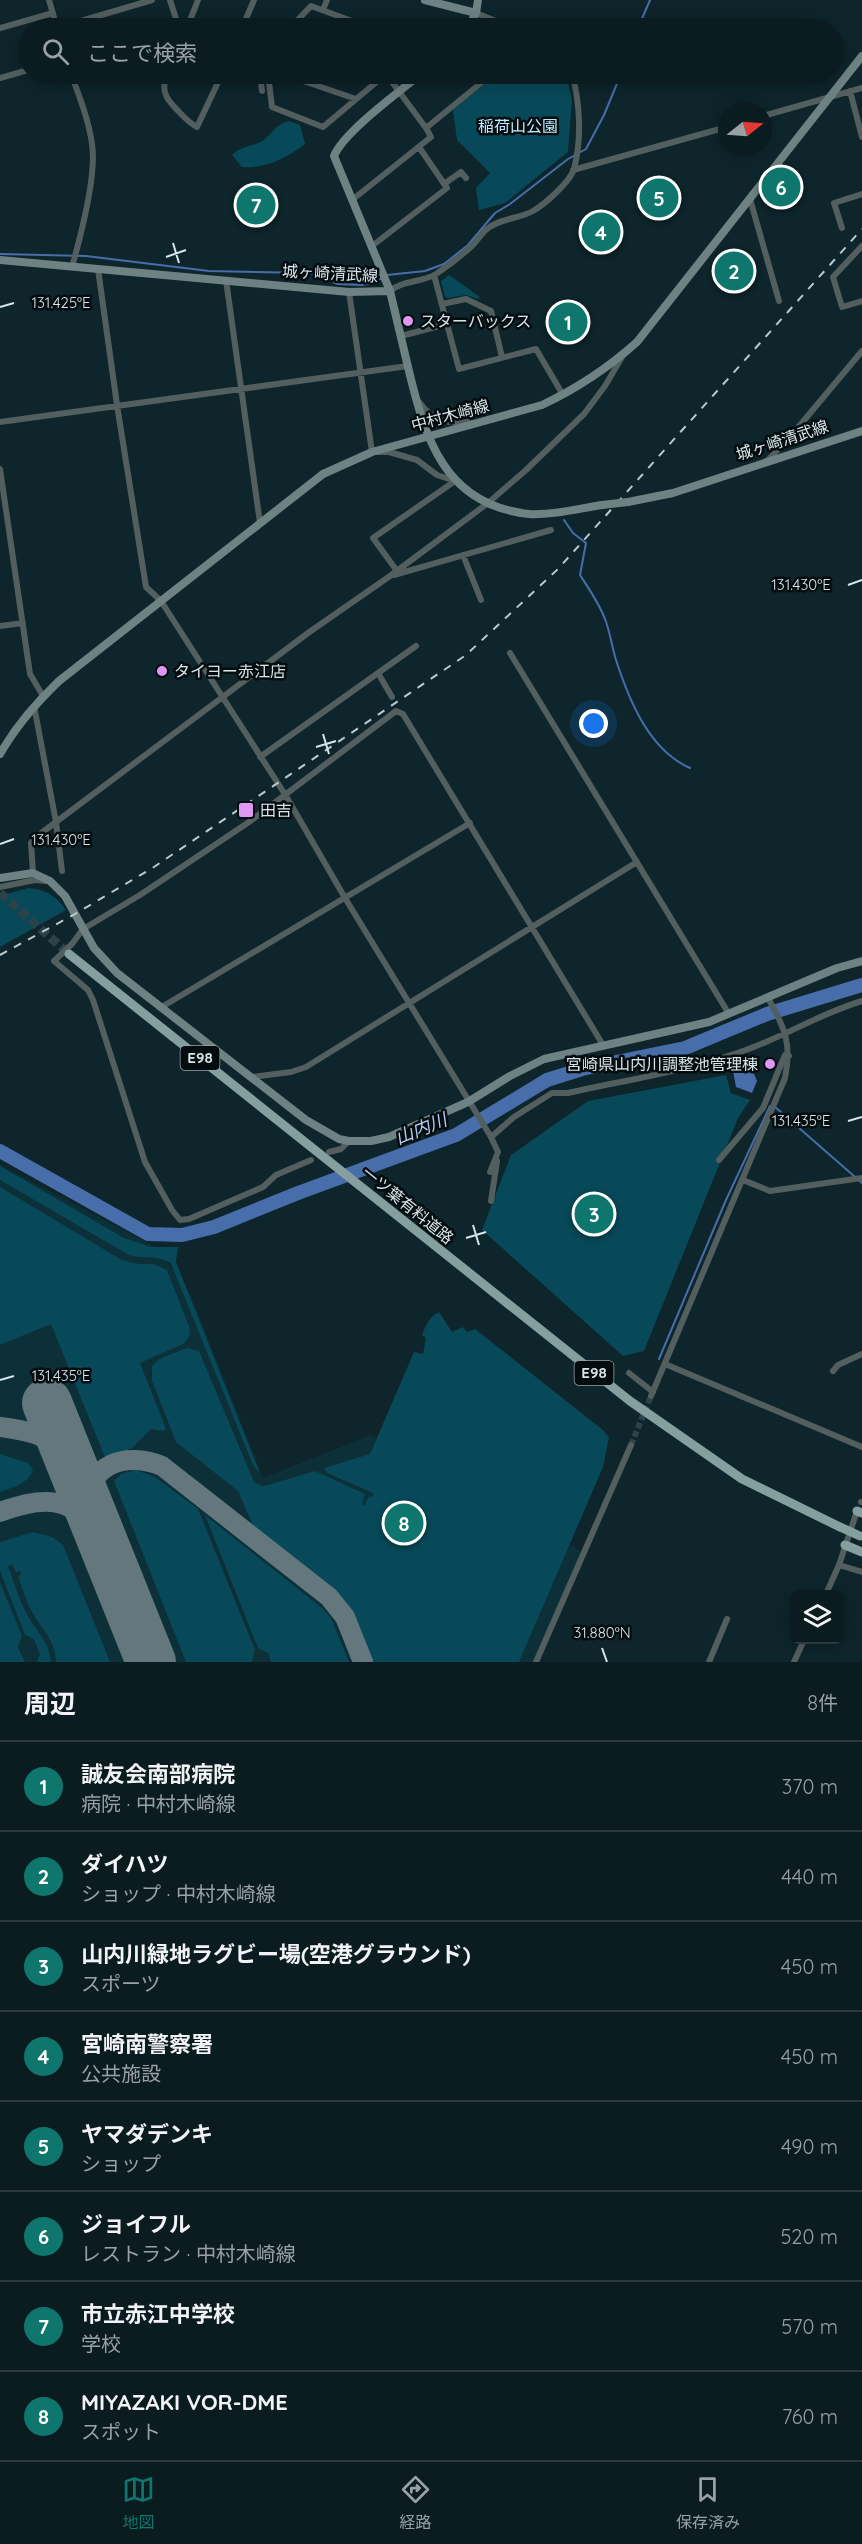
<!DOCTYPE html>
<html lang="ja">
<head>
<meta charset="utf-8">
<style>
	body { margin:0; font-family:Quicksand,"Noto Sans JP",sans-serif; background:#132529; color:#f1f3f6 }
	.controls { position:absolute; right:18px; bottom:18px; display:grid; overflow:hidden; border-radius:9px; box-shadow:0 3px 15px #0003 }
	.controls button { width:54px; height:54px; display:grid; place-items:center; padding:0; border:0; border-bottom:2px solid #2a3a3e; background:#0a1c20; color:#f1f3f6; font:30px sans-serif }
	.compass { position:absolute; left:718px; top:102px; width:54px; height:54px; border-radius:50%; background:#0a1c20; box-shadow:0 3px 15px #0003; rotate:73deg }
	.you { position:absolute; left:594px; top:724px; width:21px; height:21px; margin:-15px; border:4px solid #fff; border-radius:50%; background:#1a73e8; box-shadow:0 0 0 9px #1a73e833 }
	.badge { display:grid; place-items:center; width:39px; height:39px; border-radius:50%; background:#0f766e; color:#fff; font-size:20px; font-weight:700 }
	.pin { position:absolute; translate:-50% -50%; border:3px solid #fff; box-shadow:0 2px 6px #0006 }
	.list { margin:0; padding:0; list-style:none }
	h2 { display:flex; justify-content:space-between; align-items:center; height:78px; margin:0; padding:0 24px; font-size:26px }
	h2 small { font-size:20px; font-weight:400; color:#99a1a5 }
	.list li { display:grid; grid-template-columns:39px 1fr auto; gap:18px; align-items:center; box-sizing:border-box; height:90px; padding:0 24px; border-top:2px solid #2a3a3e }
	.list b { display:block; font-size:22px; white-space:nowrap }
	.list p { margin:0; font-size:20px; white-space:nowrap; color:#99a1a5 }
	.list em { font-size:20px; font-style:normal; color:#99a1a5 }
	.icon { flex:none; width:33px; height:33px; fill:none; stroke:currentColor; stroke-width:2; stroke-linecap:round; stroke-linejoin:round }
	.map { position:relative; flex:none; width:862px; height:1662px; overflow:hidden }
	.search { position:absolute; background:#0a1c20; box-shadow:0 3px 15px #0003; left:18px; right:18px; top:18px; height:66px; display:flex; align-items:center; gap:15px; box-sizing:border-box; padding:0 21px; border-radius:33px; color:#99a1a5; font-size:22px }
	.sheet { height:798px; background:#0a1c20 }
	nav { display:flex; justify-content:space-around; align-items:center; box-sizing:border-box; height:84px; border-top:2px solid #2a3a3e; background:#0a1c20; font-size:16px; color:#99a1a5 }
	nav a { display:grid; justify-items:center; gap:3px }
	nav .on { color:#0f766e }
	.map>svg:first-child { display:block }
</style>
</head>
<body>
<div class="map">
<svg width="862" height="1662" viewBox="0 0 862 1662">
	<rect width="100%" height="100%" fill="#0d252b"/>
	<path fill="#0c2f38" d="M0 1165 156 1247 190 1293 263 1478 371 1435 585 1553 535 1662H0Z"/>
	<path fill="#074958" d="M497 74H566L572 99 568 152 505 203 479 210 476 188 490 173 457 140 453 110Z
		M289 121 300 125 305 144C287 158 265 169 242 167L232 155C241 146 252 147 262 141 273 134 275 124 289 121Z
		M449 275 480 297 478 299 466 295 448 298 445 297 441 281Z
		M28 888C46 889 56 896 66 910L0 947V896Z
		M726 1075 731 1093 750 1100 738 1118 644 1351 623 1356 482 1230 511 1155 588 1101Z
		M0 1166 124 1238 151 1247H178L176 1262 260 1473 253 1465 171 1264C160 1254 141 1260 127 1254L0 1180Z
		M0 1187 122 1260 138 1264H154L167 1270 190 1329 189 1337 183 1344 140 1363 166 1429 164 1431 151 1429 132 1448 106 1460 51 1324 0 1345Z
		M439 1312 452 1332 463 1327 467 1332 475 1329 603 1430 609 1438 603 1467 519 1662H370L350 1613 338 1596 257 1531 252 1523 238 1491 176 1442 152 1381V1366L159 1359 187 1348 199 1351 254 1482 262 1486 268 1485 315 1471 365 1494 362 1505 364 1506 369 1496 373 1497V1493L327 1473 324 1468 370 1454 414 1352 423 1354 426 1337 422 1336C425 1326 430 1316 439 1312Z
		M0 1454 28 1463 33 1470C28 1484 13 1487 0 1492Z
		M136 1470 155 1477 198 1509 255 1650 252 1662H186L114 1481 121 1474Z
		M205 1515 322 1608 331 1618 349 1662H271L268 1653 258 1648Z
		M33 1532 52 1537 63 1545 110 1662H56C55 1639 42 1630 32 1612 26 1601 22 1588 18 1576L21 1575 20 1571 16 1572 12 1564 8 1566C14 1582 19 1600 28 1616 37 1633 49 1640 51 1662H37L40 1654 34 1639 25 1635 0 1571V1542Z
		M0 1582 22 1636 18 1647 25 1662H0Z"/>
	<path fill="#476eaa" d="M755 1065 756 1067 752 1069 757 1081 752 1093 736 1087 733 1071Z"/>
	<g fill="none" stroke-linecap="round" stroke-linejoin="round">
		<path stroke="#476eaa" stroke-width="2" d="M638 28 650 0
			M0 254 86 256 209 271 310 273 338 284 361 285 375 283 382 278
			M387 275 425 271 444 264 468 245 495 213 510 204 568 159 586 149 604 115 621 74
			M564 520 573 533 586 543 580 575C589 589 599 603 605 619 610 632 612 647 616 660 629 700 649 750 690 768
			M775 1107 862 1183
			M659 1359 726 1200 770 1106"/>
		<path stroke="#476eaa" stroke-width="14" d="M0 1151 148 1234 182 1235 214 1227 298 1193 456 1135 547 1080 582 1069 685 1048 767 1014 862 985"/>
		<path stroke="#63777c" stroke-width="20" d="M0 1427C35 1432 48 1434 70 1462
			M89 1509C85 1464 126 1451 162 1466L329 1597 345 1617 363 1662
			M0 1512C43 1496 73 1495 101 1537"/>
		<path stroke="#63777c" stroke-width="50" d="M47 1403 151 1662"/>
		<path stroke="#2b4248" stroke-width="6" stroke-dasharray="6 3" stroke-linecap="butt" d="M631 1445 651 1396"/>
		<path stroke="#2b4248" stroke-width="9" stroke-dasharray="9 4.5" stroke-linecap="butt" d="M0 893 69 954"/>
		<path stroke="#535f5f" stroke-width="6" d="M49 0 57 28
			M170 0 179 28
			M323 10 327 0
			M476 13 513 28
			M0 28 53 13
			M57 28 152 0
			M187 28 198 0
			M242 28 254 0
			M290 28 311 6 371 28
			M71 74C79 95 89 121 92 144 97 176 81 235 72 267
			M167 74C159 93 169 102 182 115 187 120 191 124 197 127L222 74
			M260 74 262 91
			M268 74 272 107 323 127 386 74
			M283 74 356 99
			M386 74 426 128
			M0 78 28 70
			M73 79 91 74
			M850 91 862 137
			M763 116 862 88
			M573 170 727 127
			M444 184 461 172 466 178
			M750 199 779 301
			M352 200 431 137 426 128 492 74
			M842 228 834 203 862 194
			M372 246 447 188 419 147
			M862 246 833 277 842 307 862 301
			M98 269 117 405 146 587 161 601 286 796 345 898 491 1137 498 1152 490 1172
			M434 275 459 369 536 349 563 395
			M226 280 260 523
			M390 291C403 280 421 283 436 274 448 266 461 256 472 246 477 241 481 234 487 229 500 218 519 219 533 211 545 204 570 182 574 169 582 139 580 102 572 74
			M349 292 372 452H389L417 460 437 475 455 481
			M442 304 466 299 491 311 502 357
			M401 336 447 324
			M420 403C431 420 450 425 468 422
			M0 422 408 366
			M767 461 796 430 862 351
			M0 469 30 674 43 696
			M463 555 481 600
			M397 571 373 538 455 481
			M394 575 551 530
			M0 626 23 623
			M510 653 729 1014
			M378 673 392 697
			M34 706 56 822 62 871
			M260 757 416 646
			M33 873 31 843 36 837 308 633 390 576 488 503 526 470 584 414 605 386 622 357
			M0 887 35 880 46 881
			M160 1008 470 823
			M252 1077 291 1072 306 1067 637 862
			M491 1137 514 1117 552 1093H568C626 1080 687 1071 743 1051 784 1037 821 1013 862 1001
			M329 1152 341 1149 349 1141
			M311 1160 276 1175 263 1187 189 1219 180 1220 172 1210 145 1162 93 1000 88 990 54 961 72 944 83 929 140 895 249 822 396 711 403 714 603 1045
			M719 1160 763 1108 785 1055 789 1056
			M743 1180 770 1191 862 1178
			M491 1201 497 1161
			M665 1364 862 1447
			M833 1371 838 1365 862 1354
			M629 1373 653 1392
			M651 1396 785 1078C792 1044 785 1028 768 998
			M861 1502H862
			M839 1565 862 1572
			M826 1594 839 1565 857 1511
			M536 1662 631 1445
			M709 1662 727 1619
			M794 1662 804 1640"/>
		<path stroke="#6f8283" stroke-width="8" d="M425 0 476 13
			M468 28 476 13 478 0
			M0 260 349 292 390 291C396 316 402 342 408 367 425 438 444 505 529 514 550 516 581 508 602 505
			M390 291 334 156C344 132 399 92 421 74
			M628 502 673 493 862 431
			M0 754C16 726 36 703 59 681L323 474 372 452 542 405C576 389 609 367 637 342L862 56
			M0 878 33 873 50 881 65 896 94 948 117 973 306 1120 339 1139 349 1141H371L389 1137 468 1102 510 1076 544 1059 709 1022 837 968 862 961"/>
		<path stroke="#859e9e" stroke-width="9" d="M69 954 630 1401 742 1479 840 1527
			M857 1511 862 1513
			M845 1545 862 1552"/>
		<path stroke="#b9c9ce" stroke-width="2" stroke-dasharray="8 8" stroke-linecap="butt" d="M0 955 75 914 154 867 466 655 558 569 862 229"/>
		<path stroke="#6f8283" stroke-width="8" d="M602 505 628 502"/>
		<path stroke="#859e9e" stroke-width="9" d="M840 1527 860 1536"/>
	</g>
	<path fill="none" stroke="#d7e5ea" stroke-width="2" d="M173 243 179 263M166 257 186 250M0 307 14 303M848 585 862 580M323 734 329 754M316 747 336 741M0 844 14 839M848 1121 862 1117M473 1225 479 1245M466 1238 486 1232M0 1380 14 1376M602 1648 607 1662"/>
	<g fill="#df98f2" stroke="#040c0f" stroke-width="2">
		<circle cx="408" cy="321" r="6"/>
		<circle cx="162" cy="671" r="6"/>
		<rect x="238" y="802" width="16" height="16" rx="3"/>
		<circle cx="770" cy="1064" r="6"/>
	</g>
	<g text-anchor="middle" stroke-width="5" stroke-linejoin="round" paint-order="stroke">
		<g fill="#040c0f" stroke="#98a4a8" stroke-width="1.5">
			<rect x="180.5" y="1046" width="39" height="24" rx="4.5"/>
			<rect x="574.5" y="1361" width="39" height="24" rx="4.5"/>
		</g>
		<g font-size="15" font-weight="bold" fill="#d7e5ea">
			<text x="200" y="1063">E98</text>
			<text x="594" y="1378">E98</text>
		</g>
		<g font-size="16" fill="#bcecfc" stroke="#040c0f">
			<text x="518" y="132">稲荷山公園</text>
		</g>
		<g font-size="16" fill="#d7e5ea" stroke="#040c0f">
			<text transform="translate(330 273) rotate(3)" y="6">城ヶ崎清武線</text>
			<text transform="translate(450 415) rotate(-15)" y="6">中村木崎線</text>
			<text transform="translate(782 440) rotate(-18)" y="6">城ヶ崎清武線</text>
			<text transform="translate(408 1205) rotate(39)" y="6">一ツ葉有料道路</text>
		</g>
		<g font-size="16" fill="#d7e5ea" stroke="#040c0f" text-anchor="start">
			<text x="420" y="327">スターバックス</text>
			<text x="174" y="677">タイヨー赤江店</text>
			<text x="260" y="816">田吉</text>
			<text x="758" y="1070" text-anchor="end">宮崎県山内川調整池管理棟</text>
		</g>
		<g font-size="18" font-style="italic" fill="#b8cef0" stroke="#040c0f">
			<text transform="translate(421 1129) rotate(-22)" y="6">山内川</text>
		</g>
	</g>
	<g font-size="15" text-anchor="middle" fill="#d7e5ea" stroke="#040c0f" stroke-width="5" stroke-linejoin="round" paint-order="stroke">
		<text x="61" y="308">131.425°E</text>
		<text x="801" y="590">131.430°E</text>
		<text x="61" y="845">131.430°E</text>
		<text x="801" y="1126">131.435°E</text>
		<text x="61" y="1381">131.435°E</text>
		<text x="602" y="1638">31.880°N</text>
	</g>
</svg>
<div class="controls">
<button><svg class="icon" aria-label="layers" viewBox="0 0 24 24"><path d="M12 4l9 5-9 5-9-5zM3 14l9 5 9-5"/></svg></button>
</div>
<svg class="compass" viewBox="-18 -18 36 36"><path d="M0-13l5 13h-10z" fill="#e53935"/><path d="M0 13l5-13h-10z" fill="#99a1a5"/></svg>
<div class="you"></div>
<div class="pin badge" style="left:568px;top:322px">1</div>
<div class="pin badge" style="left:734px;top:271px">2</div>
<div class="pin badge" style="left:594px;top:1214px">3</div>
<div class="pin badge" style="left:601px;top:232px">4</div>
<div class="pin badge" style="left:659px;top:198px">5</div>
<div class="pin badge" style="left:781px;top:187px">6</div>
<div class="pin badge" style="left:256px;top:205px">7</div>
<div class="pin badge" style="left:404px;top:1523px">8</div>
<div class="search"><svg class="icon" aria-label="search" viewBox="0 0 24 24"><circle cx="10" cy="10" r="6"/><path d="M15 15l6 6"/></svg>ここで検索</div>
</div>
<section class="sheet">
<h2>周辺<small>8件</small></h2>
<ul class="list">
<li><span class="badge">1</span><div><b>誠友会南部病院</b><p>病院 · 中村木崎線</p></div><em>370 m</em></li>
<li><span class="badge">2</span><div><b>ダイハツ</b><p>ショップ · 中村木崎線</p></div><em>440 m</em></li>
<li><span class="badge">3</span><div><b>山内川緑地ラグビー場(空港グラウンド)</b><p>スポーツ</p></div><em>450 m</em></li>
<li><span class="badge">4</span><div><b>宮崎南警察署</b><p>公共施設</p></div><em>450 m</em></li>
<li><span class="badge">5</span><div><b>ヤマダデンキ</b><p>ショップ</p></div><em>490 m</em></li>
<li><span class="badge">6</span><div><b>ジョイフル</b><p>レストラン · 中村木崎線</p></div><em>520 m</em></li>
<li><span class="badge">7</span><div><b>市立赤江中学校</b><p>学校</p></div><em>570 m</em></li>
<li><span class="badge">8</span><div><b>MIYAZAKI VOR-DME</b><p>スポット</p></div><em>760 m</em></li>
</ul>
</section>
<nav>
<a class="on"><svg class="icon" aria-label="map" viewBox="0 0 24 24"><path d="M3 6l6-2 6 2 6-2v14l-6 2-6-2-6 2zM9 4v14M15 6v14"/></svg>地図</a>
<a><svg class="icon" aria-label="directions" viewBox="0 0 24 24"><path d="M12 3l9 9-9 9-9-9zM9 14v-3h6M13 9l2 2-2 2"/></svg>経路</a>
<a><svg class="icon" aria-label="saved" viewBox="0 0 24 24"><path d="M7 4h10v16l-5-4-5 4z"/></svg>保存済み</a>
</nav>
</body>
</html>
